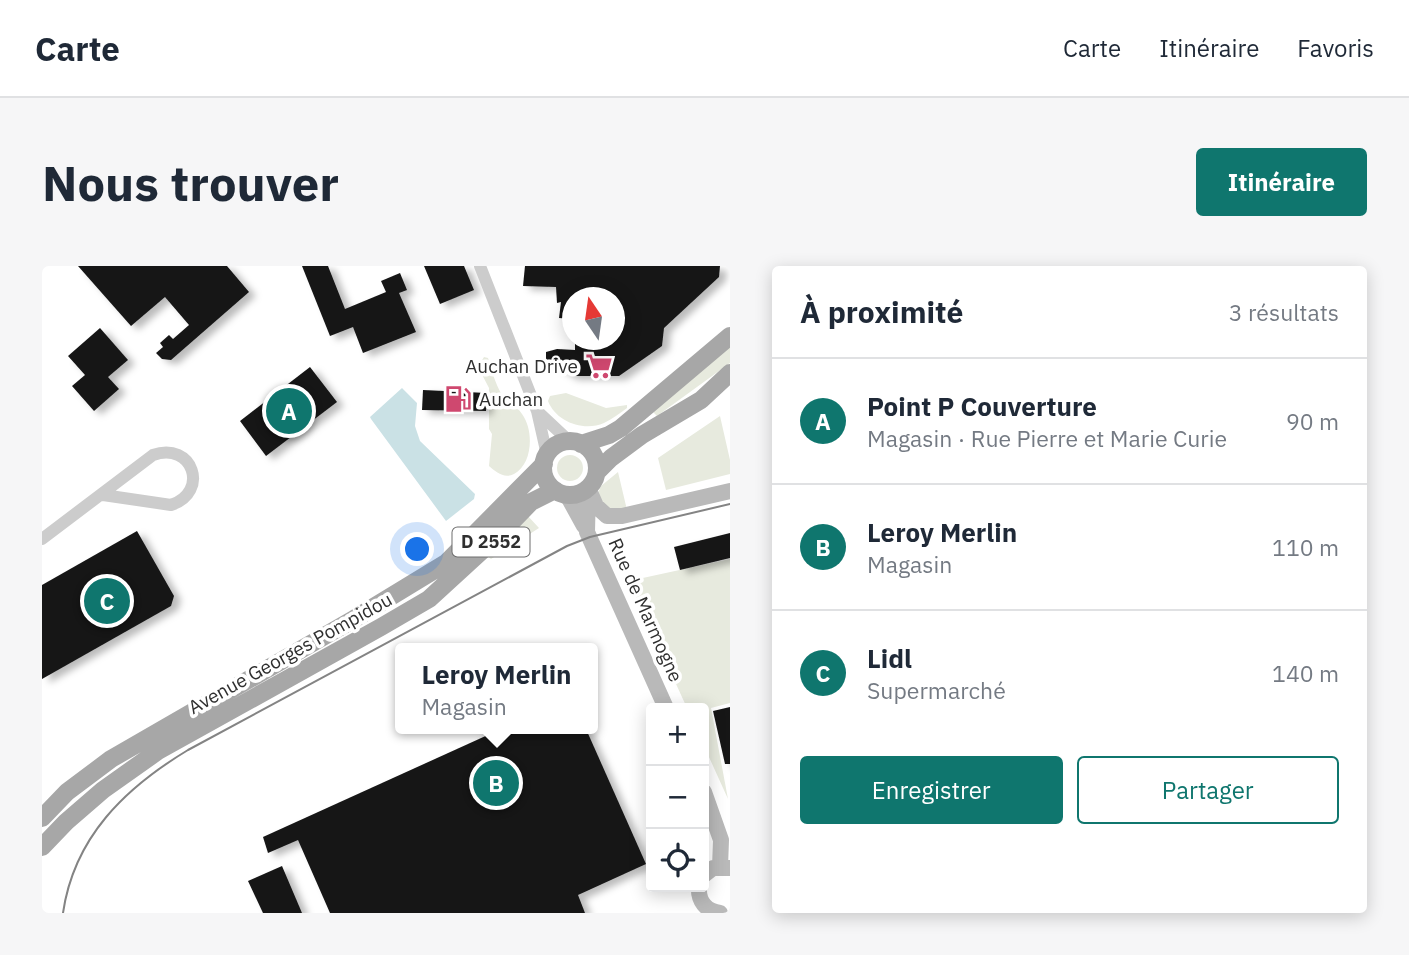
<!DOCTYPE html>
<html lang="fr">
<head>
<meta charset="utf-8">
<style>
	body { margin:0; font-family:"IBM Plex Sans",sans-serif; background:#f6f6f7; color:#1f2937 }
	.controls { position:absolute; right:21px; bottom:21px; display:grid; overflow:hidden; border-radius:7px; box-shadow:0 4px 18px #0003 }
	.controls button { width:63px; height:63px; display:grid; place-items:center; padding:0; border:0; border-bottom:2px solid #e0e1e3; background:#fff; color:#1f2937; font:35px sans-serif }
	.compass { position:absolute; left:520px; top:21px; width:63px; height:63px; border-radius:50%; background:#fff; box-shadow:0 4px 18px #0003; rotate:347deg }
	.you { position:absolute; left:376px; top:284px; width:24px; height:24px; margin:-18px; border:5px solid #fff; border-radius:50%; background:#1a73e8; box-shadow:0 0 0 10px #1a73e833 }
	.badge { display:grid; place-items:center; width:46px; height:46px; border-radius:50%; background:#0f766e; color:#fff; font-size:23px; font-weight:700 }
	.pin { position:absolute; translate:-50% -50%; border:4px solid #fff; box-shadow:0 2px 7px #0006 }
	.popup { position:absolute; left:353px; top:377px; width:203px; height:91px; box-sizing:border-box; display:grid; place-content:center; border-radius:7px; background:#fff; filter:drop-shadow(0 2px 5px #0005); font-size:23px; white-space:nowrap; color:#747a83 }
	.popup b { font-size:26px; color:#1f2937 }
	.popup::after { content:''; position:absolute; left:50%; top:100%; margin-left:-14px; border:14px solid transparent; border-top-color:#fff }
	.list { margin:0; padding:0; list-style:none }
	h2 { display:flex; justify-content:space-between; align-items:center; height:91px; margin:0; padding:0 28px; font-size:30px }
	h2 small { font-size:23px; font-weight:400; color:#747a83 }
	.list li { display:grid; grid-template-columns:46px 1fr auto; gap:21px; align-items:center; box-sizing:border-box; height:126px; padding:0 28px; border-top:2px solid #e0e1e3 }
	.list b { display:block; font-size:26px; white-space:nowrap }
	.list p { margin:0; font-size:23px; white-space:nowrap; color:#747a83 }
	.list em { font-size:23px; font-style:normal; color:#747a83 }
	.actions { display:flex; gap:14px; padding:21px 28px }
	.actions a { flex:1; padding:16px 0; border:2px solid #0f766e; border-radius:7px; text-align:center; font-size:24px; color:#0f766e }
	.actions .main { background:#0f766e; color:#fff }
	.icon { flex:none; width:38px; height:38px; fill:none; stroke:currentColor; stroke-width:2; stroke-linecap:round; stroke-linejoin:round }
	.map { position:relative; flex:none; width:688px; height:647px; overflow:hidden; border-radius:7px }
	header { display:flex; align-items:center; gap:42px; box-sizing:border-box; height:98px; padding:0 35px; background:#fff; border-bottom:2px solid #e0e1e3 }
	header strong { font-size:33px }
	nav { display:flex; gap:38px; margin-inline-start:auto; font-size:24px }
	.intro { display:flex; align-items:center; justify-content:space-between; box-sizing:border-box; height:168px; padding:0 42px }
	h1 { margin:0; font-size:49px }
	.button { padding:18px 32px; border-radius:7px; background:#0f766e; color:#fff; font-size:24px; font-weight:700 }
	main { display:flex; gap:42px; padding:0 42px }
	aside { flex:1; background:#fff; border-radius:7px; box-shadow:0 4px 18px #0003 }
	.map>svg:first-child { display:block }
</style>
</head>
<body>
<header>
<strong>Carte</strong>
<nav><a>Carte</a><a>Itinéraire</a><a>Favoris</a></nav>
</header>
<div class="intro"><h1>Nous trouver</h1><a class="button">Itinéraire</a></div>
<main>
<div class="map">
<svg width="688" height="647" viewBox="0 0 688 647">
	<defs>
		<filter id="shadow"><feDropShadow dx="7" dy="4" stdDeviation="3.5" flood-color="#0004"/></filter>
	</defs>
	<rect width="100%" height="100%" fill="#fff"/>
	<path fill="#e7eade" d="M688 80V97L615 150 611 146Z
		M442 91 446 92C450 105 453 117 460 129 466 137 475 140 480 148 492 164 491 198 472 208 462 213 454 206 447 200L450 168 447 163V122L436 101Z
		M524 127 564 142 585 139V142C578 147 570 153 562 157 542 166 514 156 506 135L508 130Z
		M678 150 688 194V208L624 224 616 192Z
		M515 202a13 13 0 1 1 26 0a13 13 0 1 1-26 0Z
		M576 206 585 244 570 247 555 229 559 220Z
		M485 249 497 262 449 293 445 290Z
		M688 293V437L669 442 686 533 662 480V442H645L587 315Z"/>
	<path fill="#cae1e5" d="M360 122 375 137 373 160 378 175 433 228 432 233 404 255 329 153 328 151Z"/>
	<path fill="#161616" filter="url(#shadow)" d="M36 0H185L207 26 129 94 120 93 114 87 121 81 118 77 127 69 131 73 147 59 123 31 89 60Z
		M260 0H286L303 43 344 26 339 15 358 7 365 24 357 27 374 66 321 87 311 61 288 70Z
		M382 0H422L432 24 398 38Z
		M483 0H678L677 11 622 62 620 80 577 110H529L504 94V86L515 83 533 84V74H572V32H530V53L517 52 519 36 515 37 514 21 481 20Z
		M58 62 86 94 66 111 77 123 52 145 30 120 43 109 26 90Z
		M268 101 295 136 224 190 198 155Z
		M381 124 445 127 444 145 380 144Z
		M95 265 132 330 129 340 0 413V319Z
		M688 267V292L638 304 632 281Z
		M688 441V498H683L671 445Z
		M459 463H544L604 598 536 629 543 647H288L256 574 226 587 221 571Z
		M240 600 260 647H221L206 615Z"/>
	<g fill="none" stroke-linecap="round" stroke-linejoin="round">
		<path stroke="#ccc" stroke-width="12" d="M438 0 495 145 505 189
			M495 145 527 175
			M0 273 111 189C151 175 168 226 129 239L61 229"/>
		<path stroke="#b9b9b9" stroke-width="16" d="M546 222 545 266 624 442
			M547 224 554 240 565 250H580L688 225
			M525 229 542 260
			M662 526 679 574 678 601
			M662 609 671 602H688
			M657 621C656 635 664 645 678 647"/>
		<path stroke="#a7a7a7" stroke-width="18" d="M501 202a27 27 0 1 1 54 0a27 27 0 1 1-54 0Z
			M539 178 567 169 579 162 688 70
			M555 206 569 192 600 169 659 134 688 107
			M0 552 25 526 69 493 312 353 404 297 502 198
			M0 581 24 556 61 524 116 485 339 361 387 333 458 268 489 236 513 224"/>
		<path stroke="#848484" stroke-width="2" d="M21 647C32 571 83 522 146 484L525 280 548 271 688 238"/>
	</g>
	<defs>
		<symbol id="supermarket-bare" viewBox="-9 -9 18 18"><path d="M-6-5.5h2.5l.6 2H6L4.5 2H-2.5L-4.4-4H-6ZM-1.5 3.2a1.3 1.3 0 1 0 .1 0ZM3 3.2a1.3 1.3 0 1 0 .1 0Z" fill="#cf486f" stroke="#fff" stroke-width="2.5" paint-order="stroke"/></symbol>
		<symbol id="fuel-bare" viewBox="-9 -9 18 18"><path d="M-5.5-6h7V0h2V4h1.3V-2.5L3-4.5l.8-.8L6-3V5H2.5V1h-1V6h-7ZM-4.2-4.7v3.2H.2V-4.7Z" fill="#cf486f" stroke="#fff" stroke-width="2.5" paint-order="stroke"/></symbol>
	</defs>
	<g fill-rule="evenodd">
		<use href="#supermarket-bare" x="538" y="81" width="38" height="38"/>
		<use href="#fuel-bare" x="397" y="114" width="38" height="38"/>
	</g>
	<g text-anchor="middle" stroke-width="7" stroke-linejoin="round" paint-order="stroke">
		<rect fill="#fff" stroke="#6d6d6d" stroke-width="2" x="410.5" y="261.5" width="77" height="29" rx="5"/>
		<g font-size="18" font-weight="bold" fill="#2f2f2f">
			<text x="449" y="282">D 2552</text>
		</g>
		<g font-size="19" fill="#2f2f2f" stroke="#fff" text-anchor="end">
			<text x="536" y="107">Auchan Drive</text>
			<text x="437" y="140" text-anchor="start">Auchan</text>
		</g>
		<g font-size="19" fill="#2f2f2f" stroke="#fff">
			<text transform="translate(604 344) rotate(66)" y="7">Rue de Marmogne</text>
			<text transform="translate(248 387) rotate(-29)" y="7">Avenue Georges Pompidou</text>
		</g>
	</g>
</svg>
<div class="controls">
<button>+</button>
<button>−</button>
<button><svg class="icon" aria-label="locate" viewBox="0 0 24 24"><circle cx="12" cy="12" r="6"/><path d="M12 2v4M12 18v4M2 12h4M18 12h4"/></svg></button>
</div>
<svg class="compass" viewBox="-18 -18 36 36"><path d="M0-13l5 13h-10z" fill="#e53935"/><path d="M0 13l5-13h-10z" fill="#747a83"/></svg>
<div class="you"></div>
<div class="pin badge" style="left:247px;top:145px">A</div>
<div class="pin badge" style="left:454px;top:517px">B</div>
<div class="popup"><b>Leroy Merlin</b>Magasin</div>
<div class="pin badge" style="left:65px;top:335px">C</div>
</div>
<aside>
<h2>À proximité<small>3 résultats</small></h2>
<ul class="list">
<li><span class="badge">A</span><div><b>Point P Couverture</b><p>Magasin · Rue Pierre et Marie Curie</p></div><em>90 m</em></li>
<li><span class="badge">B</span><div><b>Leroy Merlin</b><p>Magasin</p></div><em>110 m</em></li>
<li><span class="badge">C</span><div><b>Lidl</b><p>Supermarché</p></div><em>140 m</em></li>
</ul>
<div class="actions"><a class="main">Enregistrer</a><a>Partager</a></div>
</aside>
</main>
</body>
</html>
